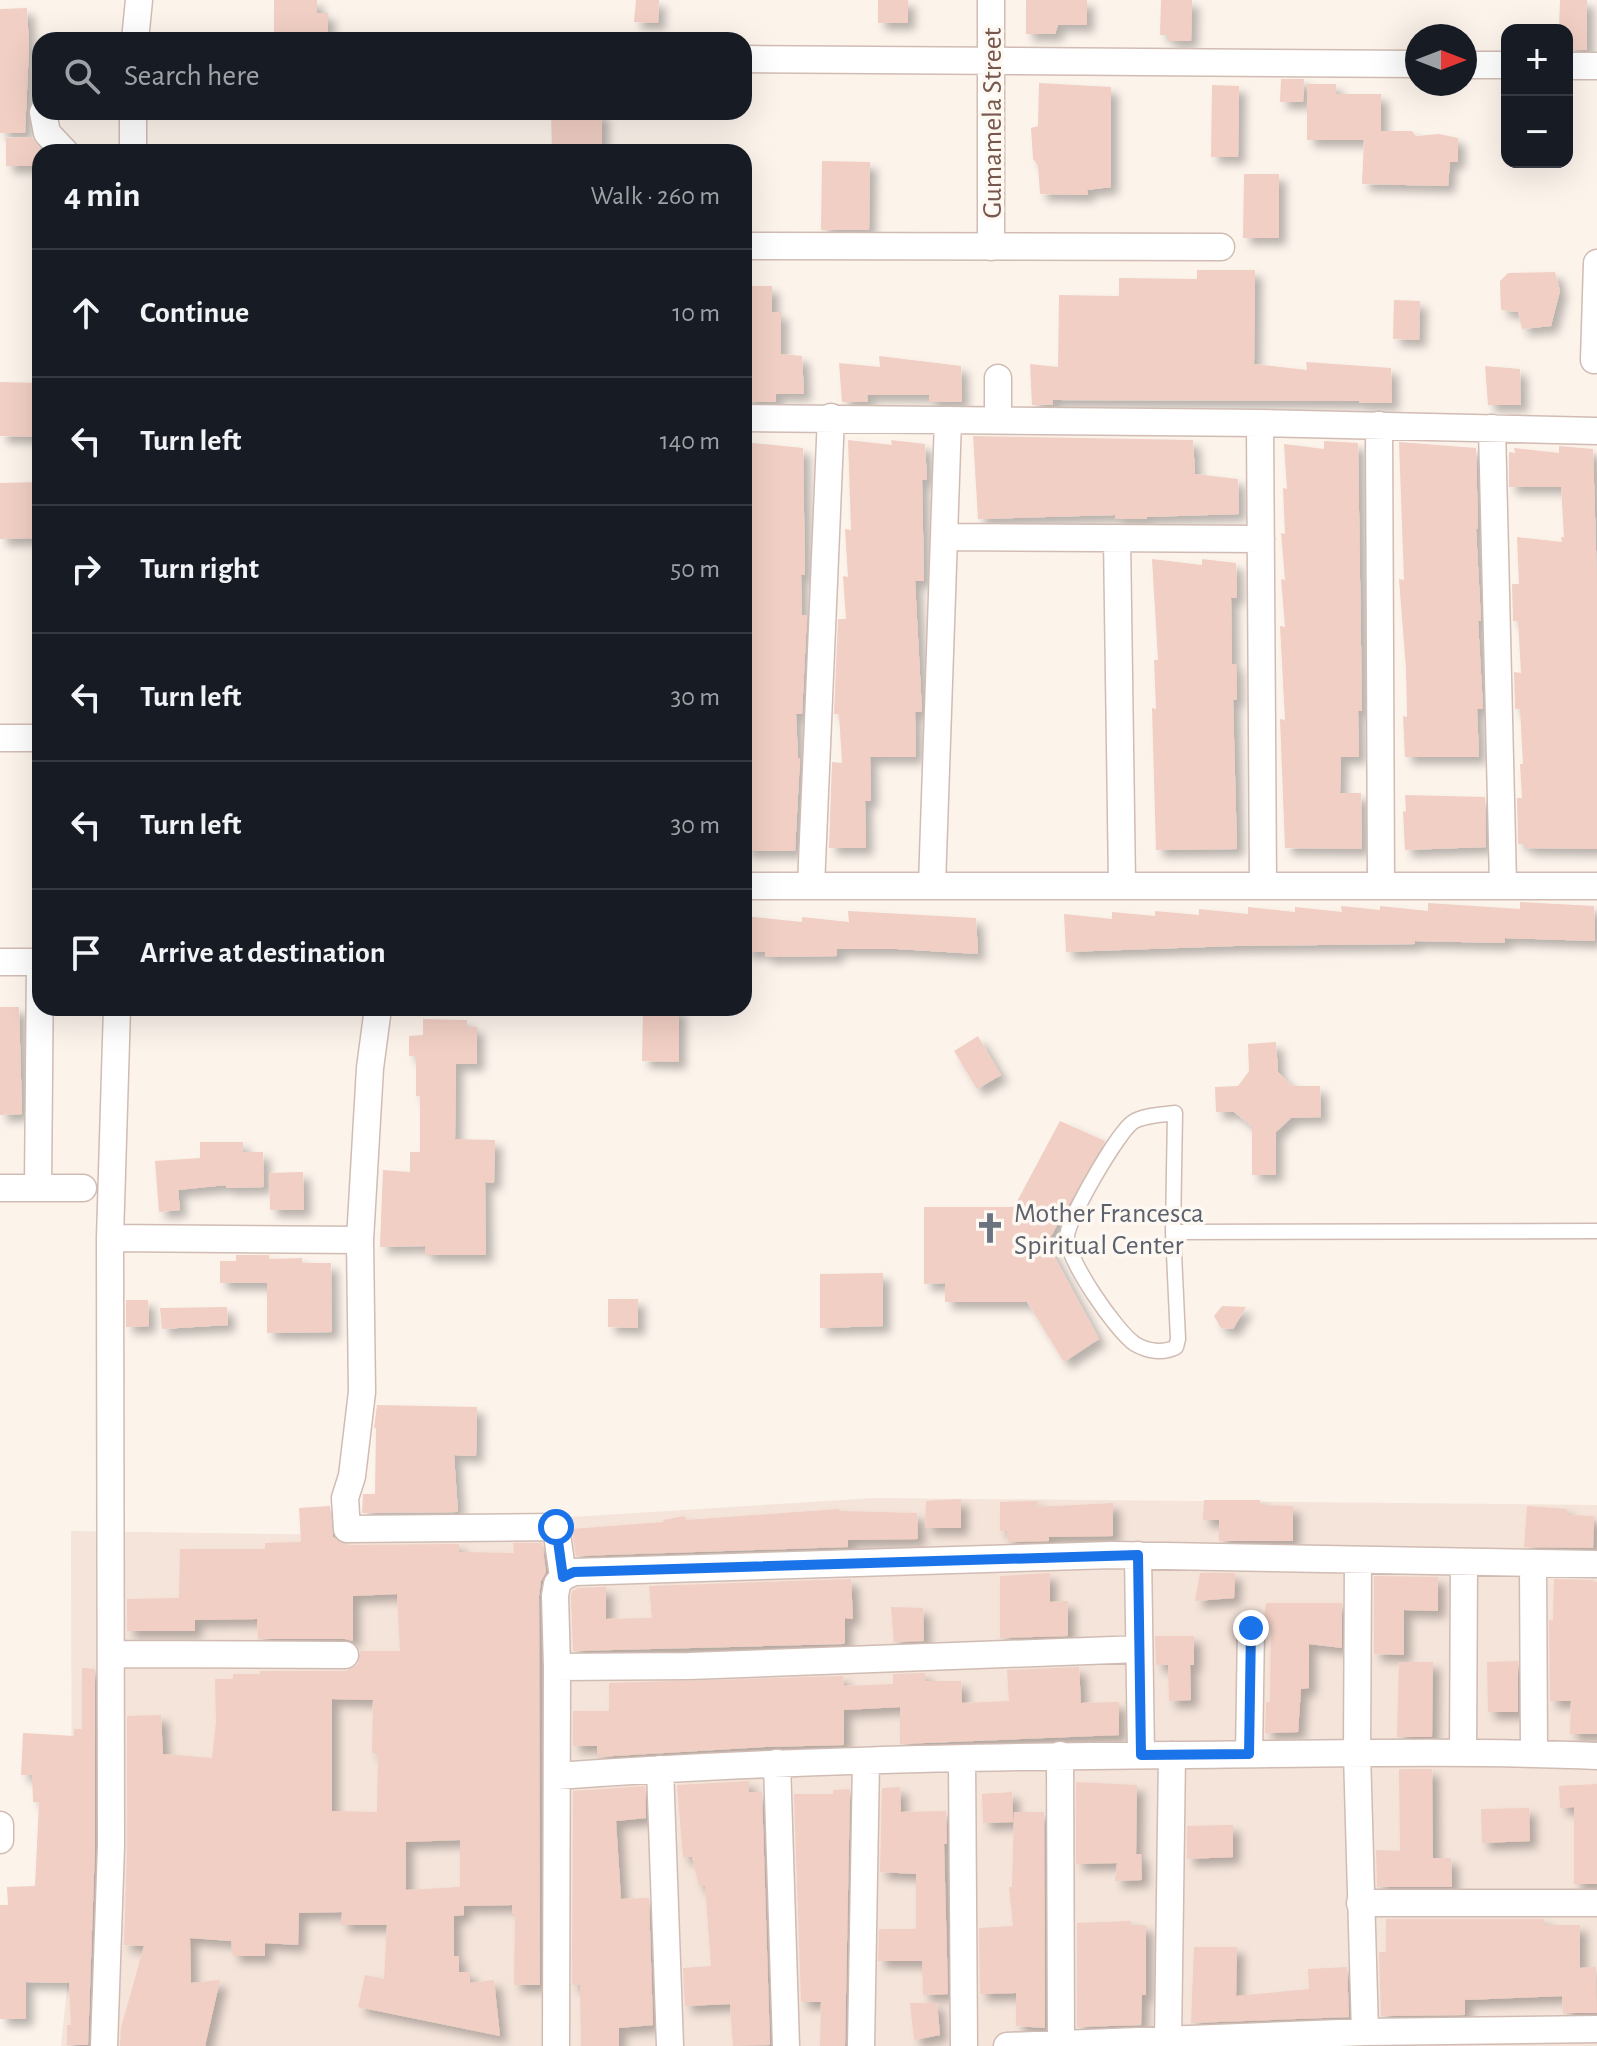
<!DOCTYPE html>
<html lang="en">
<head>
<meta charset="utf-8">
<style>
	body { margin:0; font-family:"Alegreya Sans",sans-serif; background:#242831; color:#f1f3f6 }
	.controls { position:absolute; right:24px; top:24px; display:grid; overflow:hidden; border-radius:16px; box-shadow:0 8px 32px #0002 }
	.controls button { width:72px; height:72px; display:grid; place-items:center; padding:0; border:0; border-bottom:2px solid #363941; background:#171b24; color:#f1f3f6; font:40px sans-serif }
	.compass { position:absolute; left:1405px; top:24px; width:72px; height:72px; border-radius:50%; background:#171b24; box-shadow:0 8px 32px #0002; rotate:90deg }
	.stop { position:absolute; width:24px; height:24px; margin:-18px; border:6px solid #1a73e8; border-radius:50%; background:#fff }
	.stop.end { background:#1a73e8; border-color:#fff; box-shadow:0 2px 8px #0008 }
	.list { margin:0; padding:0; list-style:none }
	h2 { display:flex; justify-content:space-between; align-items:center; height:104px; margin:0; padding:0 32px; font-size:34px }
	h2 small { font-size:26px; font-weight:400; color:#9ea1a6 }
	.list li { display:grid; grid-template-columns:52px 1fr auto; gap:24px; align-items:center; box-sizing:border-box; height:128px; padding:0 32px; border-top:2px solid #363941 }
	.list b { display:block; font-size:30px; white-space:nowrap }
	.list em { font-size:26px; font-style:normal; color:#9ea1a6 }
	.icon { flex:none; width:44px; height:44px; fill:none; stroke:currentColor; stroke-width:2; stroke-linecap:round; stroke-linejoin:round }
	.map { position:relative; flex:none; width:1597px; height:2046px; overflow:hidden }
	.search { position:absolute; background:#171b24; box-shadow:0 8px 32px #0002; left:32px; top:32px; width:720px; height:88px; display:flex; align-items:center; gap:20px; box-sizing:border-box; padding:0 28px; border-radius:24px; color:#9ea1a6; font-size:30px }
	.panel { position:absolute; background:#171b24; box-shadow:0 8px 32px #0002; left:32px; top:144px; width:720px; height:872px; border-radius:24px }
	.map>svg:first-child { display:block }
</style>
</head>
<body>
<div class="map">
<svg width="1597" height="2046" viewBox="0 0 1597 2046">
	<defs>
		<filter id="shadow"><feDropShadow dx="7" dy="7" stdDeviation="4" flood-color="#0004"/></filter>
	</defs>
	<rect width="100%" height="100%" fill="#fcf3eb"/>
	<path fill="#f4e4da" d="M875 1498 1597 1505V2046H61L72 1939 71 1531 349 1535 381 1529Z"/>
	<path fill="#f1cfc4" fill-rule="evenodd" filter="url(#shadow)" d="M274 0H317V13H328V40H274Z
		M636 0H659L658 23 634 22Z
		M878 0H908V23H878Z
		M1026 0H1087V25H1058L1055 34H1026Z
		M1161 0H1192L1191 41H1168V35H1160Z
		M1560 0H1587V50H1567V30H1559Z
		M27 8 29 48 25 133H0V9Z
		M1281 79H1304L1303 102H1280Z
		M1039 83 1111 87V187L1087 190 1088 195 1040 194 1038 165 1033 159 1031 128 1038 126Z
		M1307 84H1336V94H1381V131H1412L1416 136 1439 134 1458 138V162H1450L1448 186 1362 184 1364 140H1307Z
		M1212 85 1239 86 1238 157H1211Z
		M551 112H602V152H552Z
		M32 137 40 149V166H6V138Z
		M822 161 870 162 869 230H821Z
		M1244 174H1279V238H1243Z
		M1197 270H1255L1254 364 1307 370 1306 362 1391 368 1392 403H1359V401L1053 400V405H1032L1030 364 1058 367 1059 295 1119 296V278L1197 279Z
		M1555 272 1560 291 1551 326 1522 329 1518 312 1501 310 1500 281 1508 273Z
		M744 286H772V312H781V354L802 356 804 394H776V402H744Z
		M1394 300 1420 301 1419 340 1393 339Z
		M879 356 961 366 962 402H929V395H867L868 402H842L839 363 880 367Z
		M1485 366 1520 369 1521 405H1488Z
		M0 382 40 383V437L0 436Z
		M973 436 1193 440 1195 474 1238 479 1239 514 1147 517V519H1115V515L978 519Z
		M848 440 892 445 891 440 925 444 927 480H922L924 581H915L922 712H915L916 757H870L871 801H865L866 848H829L832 762 842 763 839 714H834L838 619H846L843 576 848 577 845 529 851 530Z
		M1324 441 1358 443 1362 711H1358L1359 757H1341L1340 793H1361L1362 849 1285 848 1280 719 1285 720 1280 626 1285 627 1281 579 1285 580 1281 533 1285 534 1283 488 1287 489 1284 444 1324 449Z
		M744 442 803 448 805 575H801L802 615H807L802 714H796L798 758H800L795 851H744Z
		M1399 442 1476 448 1478 529H1476L1481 621H1478L1483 709H1477L1479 757H1405L1403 716 1407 717 1406 669 1399 579 1404 580Z
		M1559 446 1593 449 1597 583V849L1526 848V844H1518L1517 798H1522L1520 764H1523L1520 709H1515L1514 672 1521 673 1518 621H1513L1512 584H1519L1517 537 1562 542 1561 537H1564L1561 487H1509V452L1515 453 1514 448 1559 453Z
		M40 482V538L0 539V483Z
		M1152 559 1202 565V559L1236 563 1237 598H1231L1232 664H1236L1237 700H1233L1237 849 1156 850 1152 708 1156 709 1154 660H1158Z
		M1405 795 1485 797 1486 847 1405 850 1403 811 1406 812Z
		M1520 902 1594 906 1595 941 1505 938V943L1415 941V944L1234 946 1066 952 1064 914 1112 919V912L1155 916V911L1199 915V909L1248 914V907L1295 912V907L1342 912 1341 906 1380 910V906L1428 911V903L1520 909Z
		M848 911 976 918 978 954 897 949H837V956L765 957V952H744V916L802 922V917L849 922Z
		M0 1007H19L22 1114 0 1115Z
		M643 1008H679V1062L642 1061Z
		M423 1019 467 1020V1026L477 1027V1064H456L455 1139 495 1140 494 1183 485 1182 486 1255H425V1246L380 1247 383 1170 410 1172V1152H420V1096H416V1056H409V1036L423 1035Z
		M978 1036 1001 1075 977 1089 954 1051Z
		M1276 1042 1278 1072 1292 1086H1320L1321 1117 1291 1118 1276 1132V1175H1252V1126L1234 1112H1216L1215 1087 1238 1086 1249 1071 1248 1044Z
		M1060 1121 1105 1141 1047 1243 1099 1339 1064 1362 1027 1302H945V1283L924 1284V1207H1014Z
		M200 1142H243V1152H263L264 1187 226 1188V1185L178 1190 180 1210 159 1212 155 1161 200 1158Z
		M303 1172 304 1210H270L269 1173Z
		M236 1255H269V1259L302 1258V1263H331L332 1332 267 1333V1283H220V1261H236Z
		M883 1273V1326L820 1328V1274Z
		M608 1299H638V1328L608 1327Z
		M126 1300H148L149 1326 126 1327Z
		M1222 1306 1246 1307 1233 1329 1221 1328 1214 1316Z
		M227 1307 228 1325 162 1329 160 1308Z
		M377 1405 477 1407 476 1456 454 1455 458 1512 362 1513 363 1494H375L376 1428H374Z
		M961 1499V1528H925L926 1501Z
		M1204 1500H1260V1505L1293 1506V1541H1219V1520H1203Z
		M1038 1501 1037 1507 1113 1503V1536L1049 1537V1541L1008 1542 1007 1531H1000V1502Z
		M330 1506 333 1537 346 1545 459 1544V1552L514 1553 513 1543H542L546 1572 541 1581 539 1596 540 1985H514L515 1914H512V1905L464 1906V1915L454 1916V1956H459V1972H470V1983L494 1980 500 2036 358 2007 365 1975 384 1979 387 1925H341L342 1912 299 1913 298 1945 265 1943V1956H233L231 1941 190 1938 191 1983 220 1980 205 2046H120L121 2028 144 1946 124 1945 127 1847V1716L161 1715 163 1754 212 1758 216 1722 215 1679H233V1674H260V1671H346L358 1664 360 1651H400L397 1594 353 1596V1641L345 1639H258L257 1619 195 1620V1631H127V1599L179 1598 180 1549H265V1543L301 1542 299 1508ZM332 1699 373 1700 372 1753H378L377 1812 332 1811ZM460 1840V1887L406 1890V1842Z
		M1527 1506 1567 1509V1515L1594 1516 1593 1548 1524 1547Z
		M839 1509 840 1511 917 1513 918 1539 848 1540V1547L576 1556 572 1529 664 1522 663 1520 685 1516 686 1520Z
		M1050 1573V1602L1068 1601V1636L1000 1638V1576Z
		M1200 1573H1235L1234 1598 1195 1601Z
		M1374 1576 1438 1577V1611L1404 1610V1655L1374 1654Z
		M851 1579 853 1619 845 1618V1643L843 1644 573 1651 571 1597 572 1591 578 1588 606 1587V1619L652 1618 649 1586Z
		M1554 1579 1593 1580V1582H1597V1734H1570L1571 1701H1550L1549 1620H1553Z
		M1266 1603H1342V1648L1309 1644V1688L1301 1689 1298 1732 1265 1733 1266 1702H1270L1271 1624H1266L1264 1619Z
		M891 1607 923 1608 924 1641 894 1642Z
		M1155 1636H1194V1665H1190L1191 1700 1169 1701 1168 1665H1156Z
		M1518 1661V1712H1488L1487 1662Z
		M1399 1662H1433L1432 1737H1397Z
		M1079 1667 1081 1703 1119 1702V1735L900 1744V1707L844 1710V1745L765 1747 597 1757V1746H573V1711H609V1683L843 1676 844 1686 893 1684V1674L925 1673V1681H961L962 1703 1009 1701 1007 1670Z
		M82 1668 95 1669V1846L88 2045H67V2025H71L69 1983 26 1982V2019H0V1905H8L7 1887 35 1886 39 1802H33L32 1775H21L23 1733 74 1736V1729H82Z
		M1399 1769H1432L1433 1858H1451L1452 1887H1377L1376 1850 1400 1851Z
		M749 1781V1792H762L770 2045 733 2046 730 2004 685 2006 683 1968 711 1966 705 1885 699 1886 692 1857H683L677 1785Z
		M1076 1782 1137 1785 1136 1854H1141L1142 1880 1115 1881 1117 1863 1076 1864Z
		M1597 1784V1884H1574V1807L1560 1808 1559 1786Z
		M645 1786 646 1818 616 1821 621 1899 649 1898 653 2025 619 2028V2046H581L580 1985H572L573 1791Z
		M900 1787 901 1812 946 1811 947 1844H944L948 1994 923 1995 922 1961H878L879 1929H916V1874L880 1872 882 1788Z
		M850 1789 845 2046H820L821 2002H801L794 1794H833V1790Z
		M1012 1792 1013 1822 983 1823 982 1794Z
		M1529 1808 1530 1841 1482 1843 1481 1809Z
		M1014 1812H1044L1045 2028 1016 2026V1993L980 1994 979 1928 1013 1926 1009 1887H1012Z
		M1233 1825V1857L1187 1859V1826Z
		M1386 1919H1544V1925H1580V1968L1596 1967 1597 2013H1563L1562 1996 1465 2000V2015L1381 2016 1379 1952H1386Z
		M1131 1921V1925H1146V1995H1142L1141 2025 1077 2027V1923Z
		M1194 1947H1237L1236 1996 1309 1989 1308 1969 1347 1967 1349 2017 1191 2023Z
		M910 2003H937L940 2035 914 2040Z"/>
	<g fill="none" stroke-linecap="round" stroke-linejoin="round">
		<defs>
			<path id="service" d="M1175 1113 1173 1232 1178 1339 1176 1347C1163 1354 1147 1351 1135 1344 1116 1331 1067 1260 1067 1237 1067 1220 1118 1132 1133 1122 1144 1115 1162 1115 1175 1113Z
				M1173 1232 1597 1231"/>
			<path id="minor" d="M991 0V247
				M135 40 139 0
				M744 59 1417 64
				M1465 65H1507
				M1567 66H1597
				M43 112 47 133 65 152
				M133 112V152
				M744 246 1221 247
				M1594 360 1597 263
				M744 418 1260 423 1597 431
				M998 419V378
				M1260 423 1263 885
				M1379 425 1381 885
				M1492 428 1503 884
				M946 537 1261 539
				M1117 538 1122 884
				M0 738H40
				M932 885 948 420
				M744 886H1597
				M811 886 831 417
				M0 962H40
				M378 1008 370 1068 360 1240 362 1392 352 1476 345 1498 347 1529 556 1527 563 1577
				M0 1188H83
				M38 1188 40 962
				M110 1238 360 1240
				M1138 1555 1141 1755
				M1358 1560 1357 1753 1365 2032
				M1533 1563 1534 1753
				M111 1654 345 1655
				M557 1667 689 1666 1139 1649
				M1463 1753 1464 1562
				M1249 1754 1251 1628
				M1060 1755 1061 2044
				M962 1759 964 2046
				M777 1763 786 2046
				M660 1769 670 2046
				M557 1776C763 1761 968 1757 1174 1755 1315 1754 1456 1750 1597 1756
				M0 1825V1840
				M1360 1903H1597
				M1168 2040 1172 1755
				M104 2046 111 1846 110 1238 117 1008
				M556 2046 557 1667 555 1596 557 1584 563 1577 574 1572 1112 1555 1597 1564
				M861 2046 866 1761
				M1007 2046 1365 2032 1597 2029"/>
		</defs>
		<use href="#service" stroke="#d1bcb3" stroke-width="17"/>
		<use href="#minor" stroke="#d1bcb3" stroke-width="29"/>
		<use href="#service" stroke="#fff" stroke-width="14"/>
		<use href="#minor" stroke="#fff" stroke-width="26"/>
	</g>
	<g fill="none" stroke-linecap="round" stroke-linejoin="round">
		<path stroke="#1a73e8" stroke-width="10" d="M556 1527 563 1577 574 1572 1138 1555 1141 1755 1249 1754 1251 1628"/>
	</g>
	<defs>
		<symbol id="church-bare" viewBox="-9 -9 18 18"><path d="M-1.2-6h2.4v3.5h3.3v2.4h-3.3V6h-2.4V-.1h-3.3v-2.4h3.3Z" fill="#6b7280" stroke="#fef8f2" stroke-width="2.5" paint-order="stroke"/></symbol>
	</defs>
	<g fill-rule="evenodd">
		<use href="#church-bare" x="968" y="1206" width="44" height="44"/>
	</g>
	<g text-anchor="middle" stroke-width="7" stroke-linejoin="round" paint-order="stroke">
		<g font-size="28" fill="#77574e" stroke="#fef8f2">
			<text transform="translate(991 123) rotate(-90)" y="10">Gumamela Street</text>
		</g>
		<g font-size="28" fill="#5b616d" stroke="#fef8f2" text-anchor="start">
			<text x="1014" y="1222">Mother Francesca<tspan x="1014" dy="32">Spiritual Center</tspan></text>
		</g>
	</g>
</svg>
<div class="controls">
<button>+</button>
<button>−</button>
</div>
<svg class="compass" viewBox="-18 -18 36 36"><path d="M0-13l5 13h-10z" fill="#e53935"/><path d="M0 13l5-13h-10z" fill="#9ea1a6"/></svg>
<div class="stop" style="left:556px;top:1527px"></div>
<div class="stop end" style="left:1251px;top:1628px"></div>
<div class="search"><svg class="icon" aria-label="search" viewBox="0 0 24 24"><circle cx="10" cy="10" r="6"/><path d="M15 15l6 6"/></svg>Search here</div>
<section class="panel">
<h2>4 min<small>Walk · 260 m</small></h2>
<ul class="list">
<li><svg class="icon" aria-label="ahead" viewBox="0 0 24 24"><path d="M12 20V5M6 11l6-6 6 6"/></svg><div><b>Continue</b></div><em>10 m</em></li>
<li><svg class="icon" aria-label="left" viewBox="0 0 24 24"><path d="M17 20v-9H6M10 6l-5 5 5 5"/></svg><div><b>Turn left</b></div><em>140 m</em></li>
<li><svg class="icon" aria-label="right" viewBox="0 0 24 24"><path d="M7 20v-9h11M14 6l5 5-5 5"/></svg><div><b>Turn right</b></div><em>50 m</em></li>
<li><svg class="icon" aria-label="left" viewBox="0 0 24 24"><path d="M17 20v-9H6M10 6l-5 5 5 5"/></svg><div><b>Turn left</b></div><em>30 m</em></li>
<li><svg class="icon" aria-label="left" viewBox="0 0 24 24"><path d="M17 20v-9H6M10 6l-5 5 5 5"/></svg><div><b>Turn left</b></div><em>30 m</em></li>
<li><svg class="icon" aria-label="arrive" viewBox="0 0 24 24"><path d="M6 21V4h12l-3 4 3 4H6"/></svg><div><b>Arrive at destination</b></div></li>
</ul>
</section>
</div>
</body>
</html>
